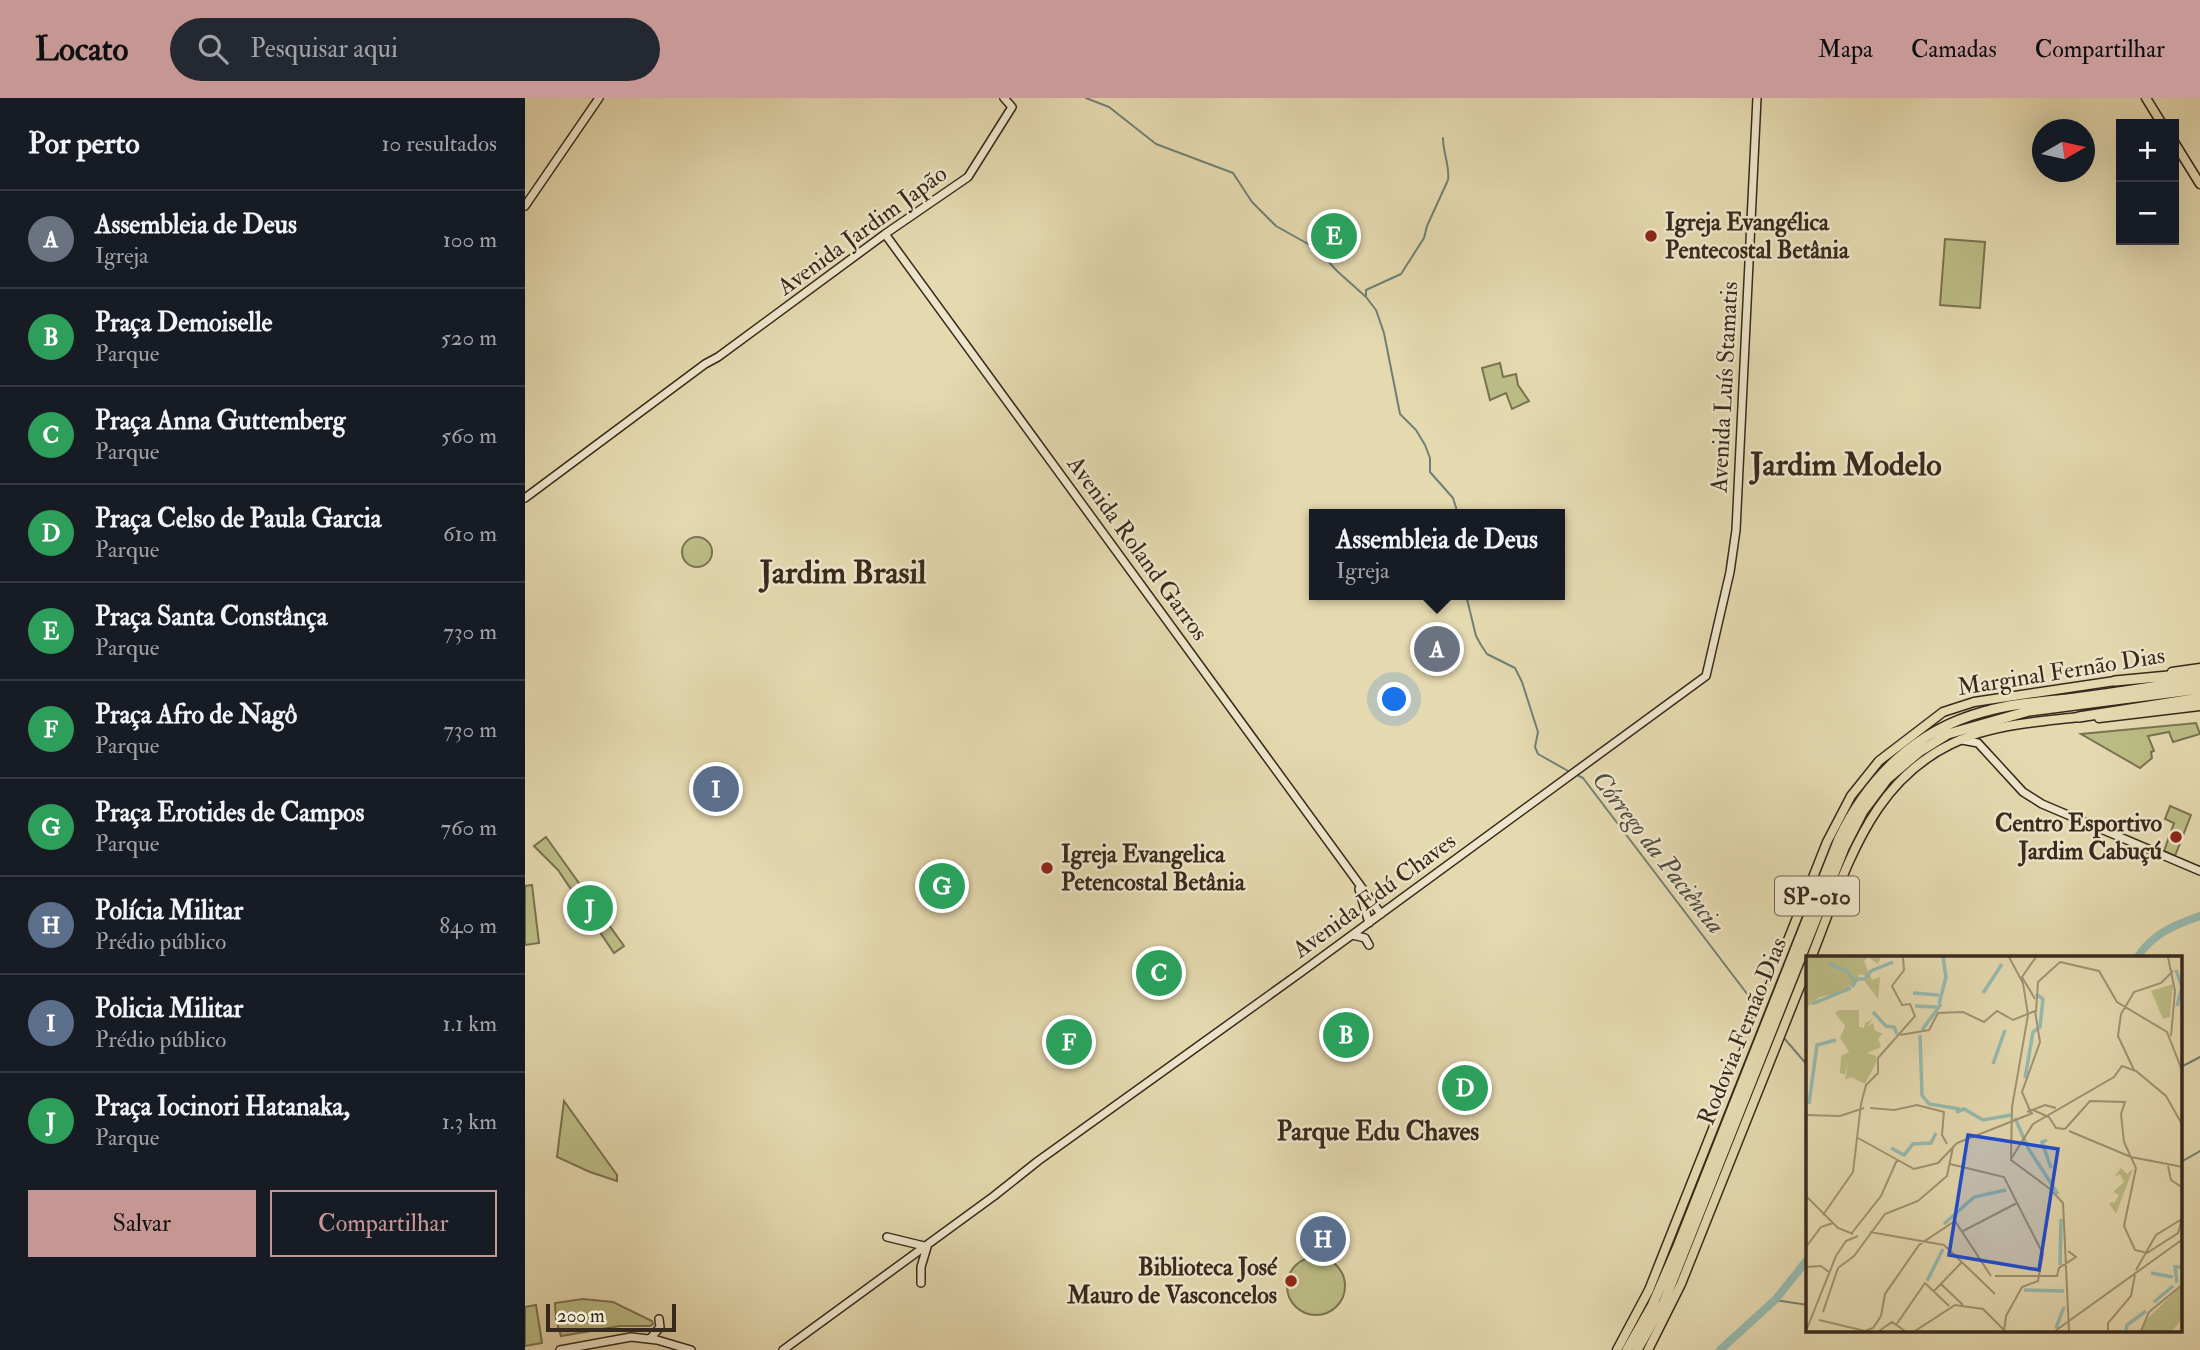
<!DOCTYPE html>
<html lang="pt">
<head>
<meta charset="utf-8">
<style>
	body { margin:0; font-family:"IM FELL Double Pica",serif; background:#242831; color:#f1f3f6 }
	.controls { position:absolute; right:21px; top:21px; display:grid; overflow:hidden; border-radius:0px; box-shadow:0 7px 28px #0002 }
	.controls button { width:63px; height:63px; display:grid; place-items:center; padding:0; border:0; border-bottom:2px solid #363941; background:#171b24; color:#f1f3f6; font:35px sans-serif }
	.compass { position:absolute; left:1507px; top:21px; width:63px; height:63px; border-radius:50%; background:#171b24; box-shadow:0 7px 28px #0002; rotate:81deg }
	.scale { position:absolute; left:21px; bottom:18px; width:130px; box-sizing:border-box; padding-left:7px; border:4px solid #38291d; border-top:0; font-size:19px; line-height:24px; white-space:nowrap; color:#38291d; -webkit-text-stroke:5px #eee6cb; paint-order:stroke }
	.you { position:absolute; left:870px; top:602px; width:24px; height:24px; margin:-18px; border:5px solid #fff; border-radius:50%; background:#1a73e8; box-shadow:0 0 0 10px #1a73e833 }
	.badge { display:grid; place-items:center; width:46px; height:46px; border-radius:50%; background:#c59692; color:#fff; font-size:23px; font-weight:700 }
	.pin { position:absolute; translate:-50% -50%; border:4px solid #fff; box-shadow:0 2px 7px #0006 }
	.popup { position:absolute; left:784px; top:411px; width:256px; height:91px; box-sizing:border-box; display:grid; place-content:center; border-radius:0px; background:#171b24; filter:drop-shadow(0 2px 5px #0005); font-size:23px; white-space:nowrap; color:#9ea1a6 }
	.popup b { font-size:26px; color:#f1f3f6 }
	.popup::after { content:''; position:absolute; left:50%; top:100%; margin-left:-14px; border:14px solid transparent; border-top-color:#171b24 }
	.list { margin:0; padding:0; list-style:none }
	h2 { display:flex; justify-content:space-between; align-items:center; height:91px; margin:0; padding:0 28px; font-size:30px }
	h2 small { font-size:23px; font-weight:400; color:#9ea1a6 }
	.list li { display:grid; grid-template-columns:46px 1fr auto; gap:21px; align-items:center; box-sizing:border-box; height:98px; padding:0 28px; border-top:2px solid #363941 }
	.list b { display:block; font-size:26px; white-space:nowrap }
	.list p { margin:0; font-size:23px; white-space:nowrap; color:#9ea1a6 }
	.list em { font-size:23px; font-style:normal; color:#9ea1a6 }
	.actions { display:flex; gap:14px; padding:21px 28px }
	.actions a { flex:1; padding:16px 0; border:2px solid #c59692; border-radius:0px; text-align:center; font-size:24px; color:#c59692 }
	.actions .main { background:#c59692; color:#111 }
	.icon { flex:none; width:38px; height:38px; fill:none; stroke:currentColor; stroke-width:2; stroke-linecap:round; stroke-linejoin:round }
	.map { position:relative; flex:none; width:1675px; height:1252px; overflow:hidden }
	header { display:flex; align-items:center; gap:42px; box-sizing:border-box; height:98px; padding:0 35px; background:#c59692; color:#111 }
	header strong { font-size:33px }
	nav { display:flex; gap:38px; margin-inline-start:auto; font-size:24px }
	.search { width:490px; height:63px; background:#242831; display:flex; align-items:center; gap:18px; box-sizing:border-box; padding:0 24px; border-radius:38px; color:#9ea1a6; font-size:26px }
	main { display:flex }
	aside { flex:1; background:#171b24 }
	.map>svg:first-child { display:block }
</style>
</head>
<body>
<header>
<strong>Locato</strong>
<div class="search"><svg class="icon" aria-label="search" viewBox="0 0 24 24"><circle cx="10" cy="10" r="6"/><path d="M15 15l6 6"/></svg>Pesquisar aqui</div>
<nav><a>Mapa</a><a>Camadas</a><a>Compartilhar</a></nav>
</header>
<main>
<aside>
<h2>Por perto<small>10 resultados</small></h2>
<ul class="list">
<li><span class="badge" style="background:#6b7280">A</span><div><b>Assembleia de Deus</b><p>Igreja</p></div><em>100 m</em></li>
<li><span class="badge" style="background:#2e9e5b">B</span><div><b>Praça Demoiselle</b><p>Parque</p></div><em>520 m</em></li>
<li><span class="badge" style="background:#2e9e5b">C</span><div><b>Praça Anna Guttemberg</b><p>Parque</p></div><em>560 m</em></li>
<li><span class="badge" style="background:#2e9e5b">D</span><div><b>Praça Celso de Paula Garcia</b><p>Parque</p></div><em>610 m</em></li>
<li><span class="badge" style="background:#2e9e5b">E</span><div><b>Praça Santa Constânça</b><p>Parque</p></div><em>730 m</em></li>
<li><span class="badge" style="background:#2e9e5b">F</span><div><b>Praça Afro de Nagô</b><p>Parque</p></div><em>730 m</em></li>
<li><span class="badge" style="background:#2e9e5b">G</span><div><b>Praça Erotides de Campos</b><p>Parque</p></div><em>760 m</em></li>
<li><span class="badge" style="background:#5c6f8a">H</span><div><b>Polícia Militar</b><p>Prédio público</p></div><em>840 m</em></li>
<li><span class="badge" style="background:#5c6f8a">I</span><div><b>Policia Militar</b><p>Prédio público</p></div><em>1.1 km</em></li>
<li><span class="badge" style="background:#2e9e5b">J</span><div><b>Praça Iocinori Hatanaka,</b><p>Parque</p></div><em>1.3 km</em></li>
</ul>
<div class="actions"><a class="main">Salvar</a><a>Compartilhar</a></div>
</aside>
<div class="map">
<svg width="1675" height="1252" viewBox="0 0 1675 1252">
	<rect width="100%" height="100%" fill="#e5d9af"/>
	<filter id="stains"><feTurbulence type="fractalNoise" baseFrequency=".00286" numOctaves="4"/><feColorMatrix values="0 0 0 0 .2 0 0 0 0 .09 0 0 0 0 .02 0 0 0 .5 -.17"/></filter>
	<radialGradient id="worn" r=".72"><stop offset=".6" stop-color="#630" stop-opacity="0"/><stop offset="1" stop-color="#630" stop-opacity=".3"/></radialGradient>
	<path fill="#bcbd86" stroke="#7a7352" stroke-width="2" d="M1420 141 1460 144 1455 210 1415 207Z
		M975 265 978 279 991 276 993 287 1004 303 987 311 981 295 965 302 957 270Z
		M157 454a15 15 0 1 1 30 0a15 15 0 1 1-30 0Z
		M1671 625 1675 636 1648 644 1644 634 1623 638 1629 653 1626 654 1627 660 1615 670 1556 636Z
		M1645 708 1666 717 1650 758 1639 753 1649 725 1640 721Z
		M21 739 99 848 89 855 33 772 9 748Z
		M400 790a17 17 0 1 1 34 0a17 17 0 1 1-34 0Z
		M7 787 14 845 0 847V788Z
		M39 1003 92 1077V1083L65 1074 32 1059Z
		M762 1188a29 29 0 1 1 58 0a29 29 0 1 1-58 0Z
		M58 1201 88 1204 127 1223 128 1226 125 1228H95L36 1238 31 1222 30 1205Z
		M11 1207 17 1245 0 1248V1209Z"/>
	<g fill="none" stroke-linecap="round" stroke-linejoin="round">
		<path stroke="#708075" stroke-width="2" d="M561 0 584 9 631 46 708 75 727 104 751 128 792 151 812 173 841 199 851 212 859 235 875 316 891 332 900 347 905 360V374L928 400 933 416
			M841 199V192L876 176 899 140 902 128 923 82C925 68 918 55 918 40
			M941 497 951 538 956 547 962 556 990 570 997 584 1013 634 1010 649 1013 656 1045 674
			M1050 676 1058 680 1226 901
			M1259 940 1283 968
			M1656 969 1675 959
			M1656 1064 1675 1053
			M1250 1202 1283 1207"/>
		<path stroke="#96baaf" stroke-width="8" d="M1612 860C1627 836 1649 827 1675 818
			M1195 1252 1250 1202 1283 1161"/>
		<defs>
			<path id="secondary" d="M0 108 74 0
				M360 136 856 816
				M0 400 180 266 193 259 360 136 443 79 487 9 479 0
				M1437 642 1453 645 1498 694 1517 706 1675 773
				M834 791 844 825
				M827 837 840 840 844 847
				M362 1139 399 1148
				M396 1185V1169L402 1149
				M125 1241 135 1229 134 1221
				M35 1252 106 1239 132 1242 166 1252
				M258 1252 469 1098 513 1063 775 875 1181 578 1205 474 1211 432 1232 0"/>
			<path id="primary" d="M1621 0 1637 26
				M1649 44 1675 86
				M1647 574 1675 570
				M1574 620 1675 608"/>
			<path id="trunk" d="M1286 860C1323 767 1347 668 1454 635 1487 625 1521 623 1554 619
				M1092 1252 1124 1192 1302 744 1326 698 1354 663 1418 614 1449 604 1590 583
				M1123 1252 1156 1186 1283 868"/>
			<path id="motorway" d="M1590 583 1675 575
				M1554 619 1675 600
				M1102 1252 1127 1208 1153 1148 1314 741C1343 680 1391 632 1458 614 1485 606 1514 604 1542 601 1587 595 1631 588 1675 582
				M1112 1252 1139 1204 1319 750 1338 713 1362 681 1394 654 1423 636 1504 613 1675 591"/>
		</defs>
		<use href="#secondary" stroke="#38291d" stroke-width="10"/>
		<use href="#primary" stroke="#38291d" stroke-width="11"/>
		<use href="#trunk" stroke="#38291d" stroke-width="11"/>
		<use href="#motorway" stroke="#38291d" stroke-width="12"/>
		<use href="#secondary" stroke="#eee6cb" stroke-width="7"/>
		<use href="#primary" stroke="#e5d9af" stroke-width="8"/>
		<use href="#trunk" stroke="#e5d9af" stroke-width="8"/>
		<use href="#motorway" stroke="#e5d9af" stroke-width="9"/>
	</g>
	<g fill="#8f2418" stroke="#eee6cb" stroke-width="2.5">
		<circle cx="1126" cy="138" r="7"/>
		<circle cx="1651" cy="739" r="7"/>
		<circle cx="522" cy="770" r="7"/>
		<circle cx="766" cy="1183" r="7"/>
	</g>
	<g text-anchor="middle" stroke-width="5" stroke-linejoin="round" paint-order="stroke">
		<rect fill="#eee6cb" stroke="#6f6251" stroke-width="2" x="1250" y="778.5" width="84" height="39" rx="5"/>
		<g font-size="23" font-weight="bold" fill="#38291d">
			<text x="1292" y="806">SP-010</text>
		</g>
		<g font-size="24" font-weight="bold" fill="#38291d" stroke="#eee6cb" text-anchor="start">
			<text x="1140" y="132">Igreja Evangélica<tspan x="1140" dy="28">Pentecostal Betânia</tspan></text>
			<text x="1637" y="733" text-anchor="end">Centro Esportivo<tspan x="1637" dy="28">Jardim Cabuçú</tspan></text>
			<text x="536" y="764">Igreja Evangelica<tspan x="536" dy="28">Petencostal Betânia</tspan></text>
			<text x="752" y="1177" text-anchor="end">Biblioteca José<tspan x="752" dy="28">Mauro de Vasconcelos</tspan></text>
		</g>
		<g font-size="24" fill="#38291d" stroke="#eee6cb">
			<text transform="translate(337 132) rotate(-36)" y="8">Avenida Jardim Japão</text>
			<text transform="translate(1199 289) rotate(-87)" y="8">Avenida Luís Stamatis</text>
			<text transform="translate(613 450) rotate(54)" y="8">Avenida Roland Garros</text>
			<text transform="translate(1536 573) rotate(-9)" y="8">Marginal Fernão Dias</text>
			<text transform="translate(849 797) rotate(-36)" y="8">Avenida Edú Chaves</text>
			<text transform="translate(1217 933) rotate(-68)" y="8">Rodovia Fernão Dias</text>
		</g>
		<g font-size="26" font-style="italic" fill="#504d42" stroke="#eee6cb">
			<text transform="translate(1134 754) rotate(52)" y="9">Córrego da Paciência</text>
		</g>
		<g font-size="26" font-weight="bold" fill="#38291d" stroke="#eee6cb">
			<text x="853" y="1042">Parque Edu Chaves</text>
		</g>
		<g font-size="32" font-weight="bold" fill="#38291d" stroke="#eee6cb">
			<text x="1321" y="377">Jardim Modelo</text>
			<text x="318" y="485">Jardim Brasil</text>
		</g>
	</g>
	<g transform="translate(1281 858)">
		<rect width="376" height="376" fill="#e5d9af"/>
		<path d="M0 1H75L72 8 62 1 58 5 66 24 74 21 72 43 59 26 62 21 54 18 39 36 14 41 0 52ZM367 28 364 61 357 63 345 35ZM33 54H53V71L58 72 59 67 67 63 61 70 68 67V74L77 78 72 82 75 91 61 97 70 100 71 105 59 128 45 121 39 124 43 101 39 119 34 117 35 100 43 96 34 82 39 70 29 57ZM315 212 321 218 327 213 310 258 303 247 309 246 313 239 307 236 318 226 314 218 308 221ZM376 329V363L366 375H336L338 366Z" fill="#bcbd86"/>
		<path fill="none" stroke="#96baaf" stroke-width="3.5" d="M23 8 41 15 48 25M370 14 376 31 371 50M46 31 51 23H59L65 15 87 6M107 37 133 39M177 37 196 8M6 48 45 32M133 48 140 21 137 1M109 50 131 51M67 56 80 70 88 71 91 78M116 74 135 48M114 79 116 139 123 148 154 153M187 108 199 74M219 122 227 76 234 71 237 43 230 38M3 148 11 89 30 84M150 156 158 153 177 164 205 159M209 162 222 192 252 238M241 184 236 186 245 212M85 192 98 199 107 188 125 187 130 177M138 268 168 241 200 234M254 309 255 263M345 317 367 321M121 325 137 293M371 327 369 311H377M218 334 258 335M348 346 367 330M250 372 258 351M320 375 321 369 340 355"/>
		<path fill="none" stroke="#a09375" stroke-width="2" d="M203 1 217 27 222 59 206 151 205 204 244 233 257 247 263 375M362 1 369 35 365 80M254 6 293 15 311 46 361 76 377 117M229 43 216 21 230 1M230 56 232 26 254 6M94 79 123 74 132 57 157 56 178 66 191 55 207 64 229 55 234 86 216 136 225 157M328 114 312 80 315 58 328 36 355 27 367 15M64 152 88 154 111 149 138 156M227 154 243 161 250 172 259 173M138 155 136 179 141 188M221 156 239 149 250 152M0 159 34 160 58 152M259 173 284 145 319 146 315 158 318 186 330 212 318 270 329 294 341 297 372 277 377 259M263 175 325 201 377 211M52 182 108 213 132 207 151 187 227 157M205 203 227 168 308 121 316 110 330 115 360 140 377 170M144 208 198 221 237 298 232 325 216 331 200 360 198 375M362 210 365 224 377 232M0 240 32 272 47 278M17 259 47 216 55 148 60 129 72 117V102L109 60 104 48 96 49 86 30 98 14 97 1M157 275 211 247M64 276 138 289 189 338M45 278 75 240 91 204M0 291 15 271 27 267M0 311 15 310 23 316M330 314 350 279 376 263M189 320H251L253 312 270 301 262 295M135 328 157 349M128 335 156 306M17 356 32 312 48 300 79 258 112 245 141 220 147 191M13 364 59 375 67 372 75 360 79 338 113 289 149 265 185 320M90 369 119 327 143 350M0 375 30 300 40 285 52 280M73 375 86 366 99 375M109 375 149 349 177 353 199 375M249 375 377 283M302 375V367L325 340 329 319M335 375 343 356 377 328"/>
		<path fill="#1d4ed8" fill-opacity="0.15" stroke="#1d4ed8" stroke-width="3.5" d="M162 179 252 193 233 314 143 299Z"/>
		<rect width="376" height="376" fill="none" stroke="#38291d" stroke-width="3.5"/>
	</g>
	<rect width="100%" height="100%" filter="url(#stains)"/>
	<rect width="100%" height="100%" fill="url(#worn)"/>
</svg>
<div class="controls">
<button>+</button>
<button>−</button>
</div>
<svg class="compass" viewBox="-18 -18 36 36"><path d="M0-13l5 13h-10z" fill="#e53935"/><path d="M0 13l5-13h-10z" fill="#9ea1a6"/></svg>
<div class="scale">200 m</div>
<div class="you"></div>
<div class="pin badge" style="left:912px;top:551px;background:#6b7280">A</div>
<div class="popup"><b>Assembleia de Deus</b>Igreja</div>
<div class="pin badge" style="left:821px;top:937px;background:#2e9e5b">B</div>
<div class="pin badge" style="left:634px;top:875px;background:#2e9e5b">C</div>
<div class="pin badge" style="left:940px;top:990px;background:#2e9e5b">D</div>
<div class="pin badge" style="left:809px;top:138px;background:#2e9e5b">E</div>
<div class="pin badge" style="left:544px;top:944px;background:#2e9e5b">F</div>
<div class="pin badge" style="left:417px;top:788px;background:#2e9e5b">G</div>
<div class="pin badge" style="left:798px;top:1141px;background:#5c6f8a">H</div>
<div class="pin badge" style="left:191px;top:691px;background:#5c6f8a">I</div>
<div class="pin badge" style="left:65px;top:810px;background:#2e9e5b">J</div>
</div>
</main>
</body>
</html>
